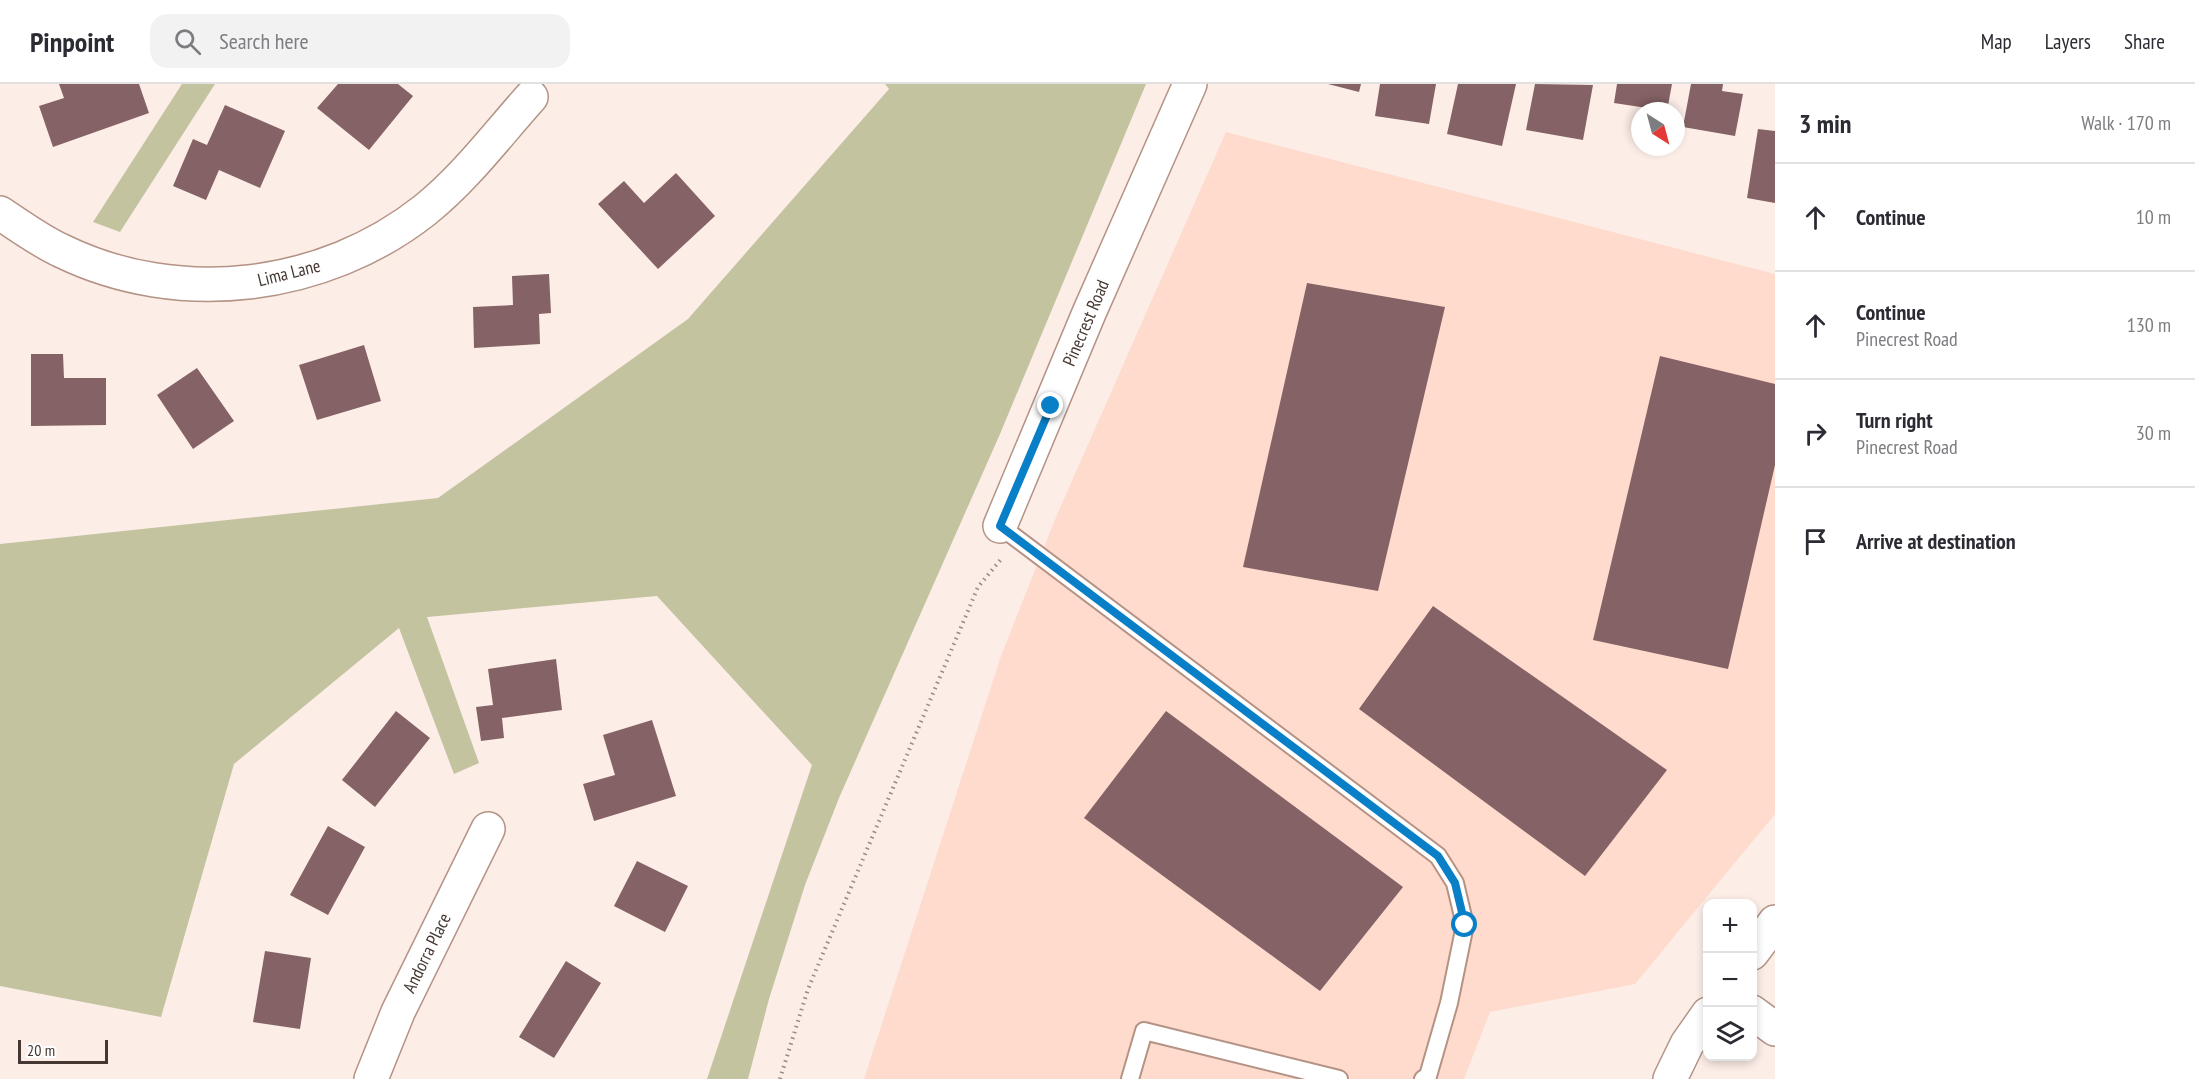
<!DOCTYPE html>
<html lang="en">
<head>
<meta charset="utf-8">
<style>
	body { margin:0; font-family:"PT Sans Narrow",sans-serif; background:#f2f2f3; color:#2b2b33 }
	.controls { position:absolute; right:18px; bottom:18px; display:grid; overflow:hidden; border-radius:12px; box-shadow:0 3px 9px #0003 }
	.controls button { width:54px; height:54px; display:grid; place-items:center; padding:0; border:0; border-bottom:2px solid #e1e1e2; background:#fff; color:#2b2b33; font:30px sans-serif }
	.compass { position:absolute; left:1631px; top:18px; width:54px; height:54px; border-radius:50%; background:#fff; box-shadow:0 3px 9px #0003; rotate:144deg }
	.scale { position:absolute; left:18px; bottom:15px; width:90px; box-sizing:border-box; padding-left:6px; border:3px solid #453731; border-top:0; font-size:16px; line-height:21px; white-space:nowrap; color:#453731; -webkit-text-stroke:4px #fefefe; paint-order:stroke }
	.stop { position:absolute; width:18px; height:18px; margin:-14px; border:4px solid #097fc8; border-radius:50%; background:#fff }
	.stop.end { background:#097fc8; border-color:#fff; box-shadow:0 2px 6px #0008 }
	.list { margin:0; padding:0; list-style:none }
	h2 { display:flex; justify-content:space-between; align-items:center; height:78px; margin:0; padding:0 24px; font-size:26px }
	h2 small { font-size:20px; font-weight:400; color:#7c7c81 }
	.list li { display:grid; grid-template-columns:39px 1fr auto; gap:18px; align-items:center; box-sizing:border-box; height:108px; padding:0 24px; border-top:2px solid #e1e1e2 }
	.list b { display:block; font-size:22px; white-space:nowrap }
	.list p { margin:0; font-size:20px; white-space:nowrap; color:#7c7c81 }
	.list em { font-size:20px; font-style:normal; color:#7c7c81 }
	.icon { flex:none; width:33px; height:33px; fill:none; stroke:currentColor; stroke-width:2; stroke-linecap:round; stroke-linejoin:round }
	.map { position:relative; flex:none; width:1775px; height:995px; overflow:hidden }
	header { display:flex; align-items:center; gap:36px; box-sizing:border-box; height:84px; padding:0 30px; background:#fff; border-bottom:2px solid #e1e1e2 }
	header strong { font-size:28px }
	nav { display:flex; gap:33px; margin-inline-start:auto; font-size:21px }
	.search { width:420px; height:54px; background:#f2f2f3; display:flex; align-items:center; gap:15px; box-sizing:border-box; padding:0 21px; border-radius:18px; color:#7c7c81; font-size:22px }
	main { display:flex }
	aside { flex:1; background:#fff }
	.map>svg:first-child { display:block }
</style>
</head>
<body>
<header>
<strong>Pinpoint</strong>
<div class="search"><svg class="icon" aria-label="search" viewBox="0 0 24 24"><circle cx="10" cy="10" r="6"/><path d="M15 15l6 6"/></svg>Search here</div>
<nav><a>Map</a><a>Layers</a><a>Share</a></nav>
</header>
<main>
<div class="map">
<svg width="1775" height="995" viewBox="0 0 1775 995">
	<rect width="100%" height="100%" fill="#fcede7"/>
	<path fill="#fedbcd" d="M1226 48 1775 190V730L1635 900 1490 928 1464 995H864L1001 572 1056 433Z"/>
	<path fill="#c3c3a0" d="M182 0H215L120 148 93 138Z
		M885 0H1146L1000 350 839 714 805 801 769 915 748 995H707L812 681 657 512 427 533 479 679 454 690 399 544 234 680 161 933 0 902V460L438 414 688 235 889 5Z"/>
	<path fill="#856265" d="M59 0H139L149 29 53 63 39 22 64 14Z
		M338 0H398L413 12 369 66 317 24Z
		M1328 0H1361L1359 8Z
		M1380 0H1436L1429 40 1375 32Z
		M1458 0H1516L1502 62 1447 50Z
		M1535 0 1593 1 1583 56 1526 46Z
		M1617 0H1672L1667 27 1614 19Z
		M1691 0H1723L1722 7 1743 10 1735 52 1683 43Z
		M225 21 285 47 260 104 219 86 206 116 173 102 193 55 207 61Z
		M1758 45 1775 47V119L1747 114Z
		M676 89 715 132 658 185 598 120 624 97 644 119Z
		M549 190 551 229 539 230 540 260 474 264 473 223 513 221 512 192Z
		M1307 199 1445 223 1378 507 1243 483Z
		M364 261 381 317 317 336 299 281Z
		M31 270H63L64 294H106V341L31 342Z
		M1660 272 1775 300V381L1728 585 1593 556Z
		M197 284 234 337 193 365 157 311Z
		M1433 522 1667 686 1585 792 1359 625Z
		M556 575 562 626 502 634 504 654 481 657 476 623 493 621 488 585Z
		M396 627 430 654 375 723 342 696Z
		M1166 627 1403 803 1320 907 1084 734Z
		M652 636 676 712 594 737 583 700 615 691 603 651Z
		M328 742 365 763 328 831 290 811Z
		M637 777 688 802 665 848 614 822Z
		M265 867 311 874 300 945 253 938Z
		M566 877 601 899 554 974 519 953Z"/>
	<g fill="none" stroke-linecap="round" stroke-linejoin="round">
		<defs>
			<path id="lane" d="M1000 442 1438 772 1455 799 1465 841 1449 919 1428 992 1423 995
				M1130 995 1144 947 1339 995"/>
			<path id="street" d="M0 129C20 142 40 157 62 167 179 224 324 206 425 126 465 94 497 51 531 13
				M1000 442 1089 229 1190 0
				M1752 869 1775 838
				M1752 928 1775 945
				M371 995 398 928 488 745
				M1670 995 1687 960 1708 930"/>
		</defs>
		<use href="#lane" stroke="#b49385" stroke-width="20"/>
		<use href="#street" stroke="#b49385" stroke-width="36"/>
		<path stroke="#988a84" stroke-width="4" stroke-dasharray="1.5 4.5" stroke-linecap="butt" d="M780 995 808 905 978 503 1002 474"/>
		<use href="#lane" stroke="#fff" stroke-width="16"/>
		<use href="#street" stroke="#fff" stroke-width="33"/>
	</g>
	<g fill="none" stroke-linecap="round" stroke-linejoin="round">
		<path stroke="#097fc8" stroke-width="8" d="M1051 322 1000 442 1438 772 1455 799 1465 841"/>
	</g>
	<g text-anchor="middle" stroke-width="6" stroke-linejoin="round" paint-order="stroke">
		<g font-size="18" fill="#453731" stroke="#fefefe">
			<text transform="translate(289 189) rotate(-14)" y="6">Lima Lane</text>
			<text transform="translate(1086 239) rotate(-67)" y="6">Pinecrest Road</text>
			<text transform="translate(427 869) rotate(-64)" y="6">Andorra Place</text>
		</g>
	</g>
</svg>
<div class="controls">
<button>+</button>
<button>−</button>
<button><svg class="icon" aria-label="layers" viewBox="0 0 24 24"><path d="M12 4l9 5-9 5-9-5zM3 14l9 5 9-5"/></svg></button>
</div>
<svg class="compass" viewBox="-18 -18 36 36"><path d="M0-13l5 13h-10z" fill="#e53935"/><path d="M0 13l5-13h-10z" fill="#7c7c81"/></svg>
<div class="scale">20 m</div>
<div class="stop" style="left:1465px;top:841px"></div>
<div class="stop end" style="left:1051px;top:322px"></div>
</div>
<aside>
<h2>3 min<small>Walk · 170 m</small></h2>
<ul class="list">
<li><svg class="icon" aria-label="ahead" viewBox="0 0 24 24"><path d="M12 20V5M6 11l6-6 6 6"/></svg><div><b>Continue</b></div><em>10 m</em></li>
<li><svg class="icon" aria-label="ahead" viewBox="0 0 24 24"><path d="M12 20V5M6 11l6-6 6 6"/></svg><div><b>Continue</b><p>Pinecrest Road</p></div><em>130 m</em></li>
<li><svg class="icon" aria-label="right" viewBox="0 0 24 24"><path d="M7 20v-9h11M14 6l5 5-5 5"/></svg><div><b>Turn right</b><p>Pinecrest Road</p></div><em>30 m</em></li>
<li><svg class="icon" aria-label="arrive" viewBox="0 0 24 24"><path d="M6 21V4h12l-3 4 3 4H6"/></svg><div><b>Arrive at destination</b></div></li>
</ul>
</aside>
</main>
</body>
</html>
